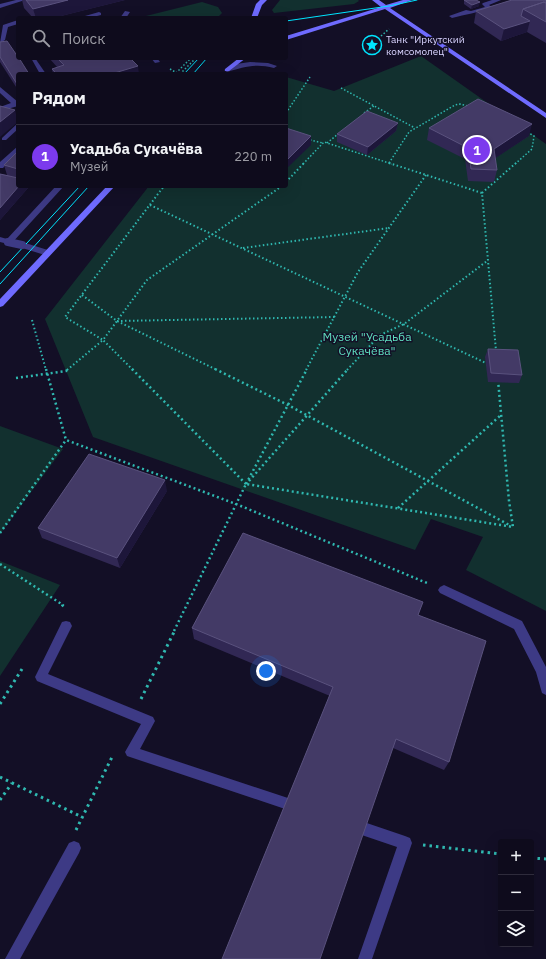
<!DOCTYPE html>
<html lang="ru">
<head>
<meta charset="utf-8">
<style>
	body { margin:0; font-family:"IBM Plex Sans",sans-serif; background:#1c1929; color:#f1f3f6 }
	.controls { position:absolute; right:12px; bottom:12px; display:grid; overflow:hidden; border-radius:4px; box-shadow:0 4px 16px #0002 }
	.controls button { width:36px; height:36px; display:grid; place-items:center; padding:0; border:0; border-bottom:1px solid #2e2b3b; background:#0e0b1c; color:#f1f3f6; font:20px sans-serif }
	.you { position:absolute; left:266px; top:671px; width:14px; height:14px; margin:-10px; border:3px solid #fff; border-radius:50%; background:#1a73e8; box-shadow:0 0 0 6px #1a73e833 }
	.badge { display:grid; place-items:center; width:26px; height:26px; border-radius:50%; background:#7c3aed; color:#fff; font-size:13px; font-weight:700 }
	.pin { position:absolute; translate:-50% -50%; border:2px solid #fff; box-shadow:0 1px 4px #0006 }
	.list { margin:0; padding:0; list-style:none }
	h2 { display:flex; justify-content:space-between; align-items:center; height:52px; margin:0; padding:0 16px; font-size:17px }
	h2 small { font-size:13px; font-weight:400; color:#9b9ba3 }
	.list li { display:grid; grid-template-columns:26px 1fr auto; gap:12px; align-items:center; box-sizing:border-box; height:64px; padding:0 16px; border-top:1px solid #2e2b3b }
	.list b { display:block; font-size:15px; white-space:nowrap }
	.list p { margin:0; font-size:13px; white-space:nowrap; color:#9b9ba3 }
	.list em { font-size:13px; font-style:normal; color:#9b9ba3 }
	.icon { flex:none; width:22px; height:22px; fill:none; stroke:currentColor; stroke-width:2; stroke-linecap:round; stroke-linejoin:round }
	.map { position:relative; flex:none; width:546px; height:959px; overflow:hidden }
	.search { position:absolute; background:#0e0b1c; box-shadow:0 4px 16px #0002; left:16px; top:16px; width:272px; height:44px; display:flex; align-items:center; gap:10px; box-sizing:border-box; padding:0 14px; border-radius:4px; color:#9b9ba3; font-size:15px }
	.panel { position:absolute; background:#0e0b1c; box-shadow:0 4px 16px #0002; left:16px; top:72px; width:272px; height:116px; border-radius:4px }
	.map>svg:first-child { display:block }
</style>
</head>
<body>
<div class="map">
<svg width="546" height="959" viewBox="0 0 546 959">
	<rect width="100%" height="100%" fill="#130f26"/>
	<path fill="#12302f" d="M280 0H358L359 1 354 4 274 13 272 10Z
		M202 2 218 7 222 13 217 18H138Z
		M421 56 546 144V611L466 570 483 537 431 519 415 550 93 437 45 319 149 186H286V77L334 91Z
		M0 426 63 449 0 534Z
		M0 561 60 585 0 676Z"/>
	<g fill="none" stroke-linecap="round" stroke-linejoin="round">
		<path stroke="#2fb8b0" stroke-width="1.5" stroke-dasharray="1.5 2" stroke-linecap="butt" d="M381 36 389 29
			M170 69 177 73
			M176 73 191 58
			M180 74 196 58
			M341 88 415 128
			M286 113 310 77
			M364 113 374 106
			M310 140 323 143
			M327 143 338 134
			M389 163 409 132 455 105 460 104 468 106
			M303 164 324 142 392 164
			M515 164 532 149 534 136 527 132"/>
		<path stroke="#2fb8b0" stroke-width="2" stroke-dasharray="1.5 2.5" stroke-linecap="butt" d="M389 163 482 193 496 351
			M286 182 304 163
			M482 193 516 163
			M150 205 488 364
			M243 248 389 228
			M82 295 117 321 217 370
			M32 320 46 370
			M117 321 335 317
			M67 370 103 340 65 317 164 186
			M133 370 103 340 147 280 282 186
			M306 370 358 272 426 175
			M347 370 380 335 404 324 487 261"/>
		<path stroke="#2fb8b0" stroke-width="2.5" stroke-dasharray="2 3" stroke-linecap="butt" d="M46 369 66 440 236 504 427 583
			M132 369 246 484
			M215 369 288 405 511 526
			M16 378 66 371 68 369
			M249 481 348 369
			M246 484 307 369
			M398 508 501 415
			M0 533 66 440
			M0 564 63 605 61 607
			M174 631 246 484 513 527 509 501 498 380"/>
		<path stroke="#2fb8b0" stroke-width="3" stroke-dasharray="2.5 4" stroke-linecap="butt" d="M141 699 175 630
			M0 704 22 669
			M0 777 82 817
			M0 800 12 783
			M76 830 112 757
			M423 845 501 854
			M531 858 546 859"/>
		<path fill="#3d3a85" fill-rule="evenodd" d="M16 0H25L0 8V4Z
			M492 0H501L489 5 492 7 491 8C477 13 466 14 452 18L449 16 466 10 471 11 485 7 482 4 483 3Z
			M125 11 130 12 126 18H120Z
			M99 12 101 13V15L89 18H78Z
			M18 20V24L8 27 5 40 0 43 3 25Z
			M31 58H35L46 74H40Z
			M151 58H157L160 62 155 63Z
			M250 62 268 63 277 66 274 68C256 63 244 67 227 72L224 70 236 64Z
			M0 87 18 102V106L0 111V107L11 103 0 93Z
			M18 123V129L6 140H2V138Z
			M18 146V152L3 168H0V162Z
			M56 186H64L11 244H8L0 242V237L7 239Z
			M22 242 51 251 52 253 48 256 19 247 18 245Z
			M444 585 522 621 546 667V695L542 693 536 672 514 629 440 593 438 590 440 587Z
			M66 621 70 622 72 626 48 674 153 717 155 721 140 749 297 801 302 802 303 807 302 812 297 813 127 756 125 752 141 724 37 681 35 677 37 673 62 622Z
			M352 818 405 836 410 838 412 843 372 959H358L397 847 347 830 345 825 347 820Z
			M74 841 79 843 81 848 79 853 20 959H5L69 843Z"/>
		<path fill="#6f6bff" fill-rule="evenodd" d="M260 0H267L262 5 257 18H251L256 4Z
			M372 0H379L386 5 403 0H412L390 8 546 113V118L385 9 286 40V36L381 7Z
			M239 58H246L229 71H225V69Z
			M107 186H115L3 306 0 307V299Z"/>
		<path stroke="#00e5ff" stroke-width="1" d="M286 21 389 6 417 0
			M184 74 199 58
			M193 74 207 58
			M0 272 80 186
			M0 284 89 186"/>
		<path stroke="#3d3a85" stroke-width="8" d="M8 242 22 245"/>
	</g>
	<path fill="#312854" d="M22 0H125L53 18H33L24 8Z
		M464 0 479 6 471 9 464 4Z
		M546 0V43L527 32 501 41 474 23 476 11Z
		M0 42 18 74V90L0 62Z
		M49 58H130L139 74H53L52 69 57 67Z
		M398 123 396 131 367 155 337 142V134Z
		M429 128 529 136 495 158 497 170 494 182 468 181 465 159 427 140Z
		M18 151V186H27L28 188 0 220V174L7 175 4 165Z
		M488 349 522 375 519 383 488 382 485 357Z
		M167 491 120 568 42 538 38 528Z
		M418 615 449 762 444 770 393 748 330 696 194 639 192 628Z"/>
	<path fill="#1d163a" d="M68 0H125L53 18H36L33 9Z
		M480 2 479 6 471 9 472 5Z
		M530 21 527 32 501 41 504 29Z
		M138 66 139 74H111Z
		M15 110 18 122 0 137V122Z
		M398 123 396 131 367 155 368 147Z
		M532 124 529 136 491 161 494 149Z
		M311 136V145L286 169V161Z
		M19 186H27L28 188 0 220V208Z
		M165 480 167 491 120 568 117 558Z"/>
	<path fill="#433a66" stroke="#5a527e" d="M26 0H68L33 9Z
		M464 0H476L480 2 472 5Z
		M512 0H546V3L544 2 523 9 521 16 530 21 504 29 476 11Z
		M544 2 546 3V22L523 9Z
		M7 41 18 57V58H19L29 74H18V83L17 84 0 57V42Z
		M57 58H130L138 66 111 74H57L52 69 64 65Z
		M478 99 532 124 494 149 497 170 471 169 468 148 429 128Z
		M0 106 15 110 0 122Z
		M367 111 398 123 368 147 337 134Z
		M286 128 311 136 286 161Z
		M18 151V169L4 165Z
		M0 174 18 178V186H19L0 208Z
		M488 349 518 350 522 375 491 373Z
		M89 454 165 480 117 558 38 528Z
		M243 533 423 602 418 615 486 641 449 762 396 739 320 959H222L333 687 192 628Z"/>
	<defs>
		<symbol id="sight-ring" viewBox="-11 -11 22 22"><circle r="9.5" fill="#130f26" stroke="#00e5ff" stroke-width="1.5"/><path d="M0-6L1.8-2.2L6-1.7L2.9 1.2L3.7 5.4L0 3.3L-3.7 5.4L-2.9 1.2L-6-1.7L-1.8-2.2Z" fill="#00e5ff"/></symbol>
	</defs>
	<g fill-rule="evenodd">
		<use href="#sight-ring" x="361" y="34" width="22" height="22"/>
	</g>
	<g text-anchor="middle" stroke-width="3" stroke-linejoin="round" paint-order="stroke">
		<g font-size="10" fill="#d9d4ff" stroke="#130f26" text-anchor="start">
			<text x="386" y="43">Танк "Иркутский<tspan x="386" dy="12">комсомолец"</tspan></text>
		</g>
		<g font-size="12" fill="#5fe0c0" stroke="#130f26">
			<text x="367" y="341">Музей "Усадьба<tspan x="367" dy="14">Сукачёва"</tspan></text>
		</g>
	</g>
</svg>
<div class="controls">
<button>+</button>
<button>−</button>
<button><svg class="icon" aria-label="layers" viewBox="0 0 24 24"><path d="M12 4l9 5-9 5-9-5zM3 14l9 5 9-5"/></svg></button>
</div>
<div class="you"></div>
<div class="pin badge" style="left:477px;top:150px">1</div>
<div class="search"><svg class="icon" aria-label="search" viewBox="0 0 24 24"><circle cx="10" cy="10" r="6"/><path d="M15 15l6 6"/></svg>Поиск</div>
<section class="panel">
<h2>Рядом<small></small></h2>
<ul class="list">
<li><span class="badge">1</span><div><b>Усадьба Сукачёва</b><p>Музей</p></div><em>220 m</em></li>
</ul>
</section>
</div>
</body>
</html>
